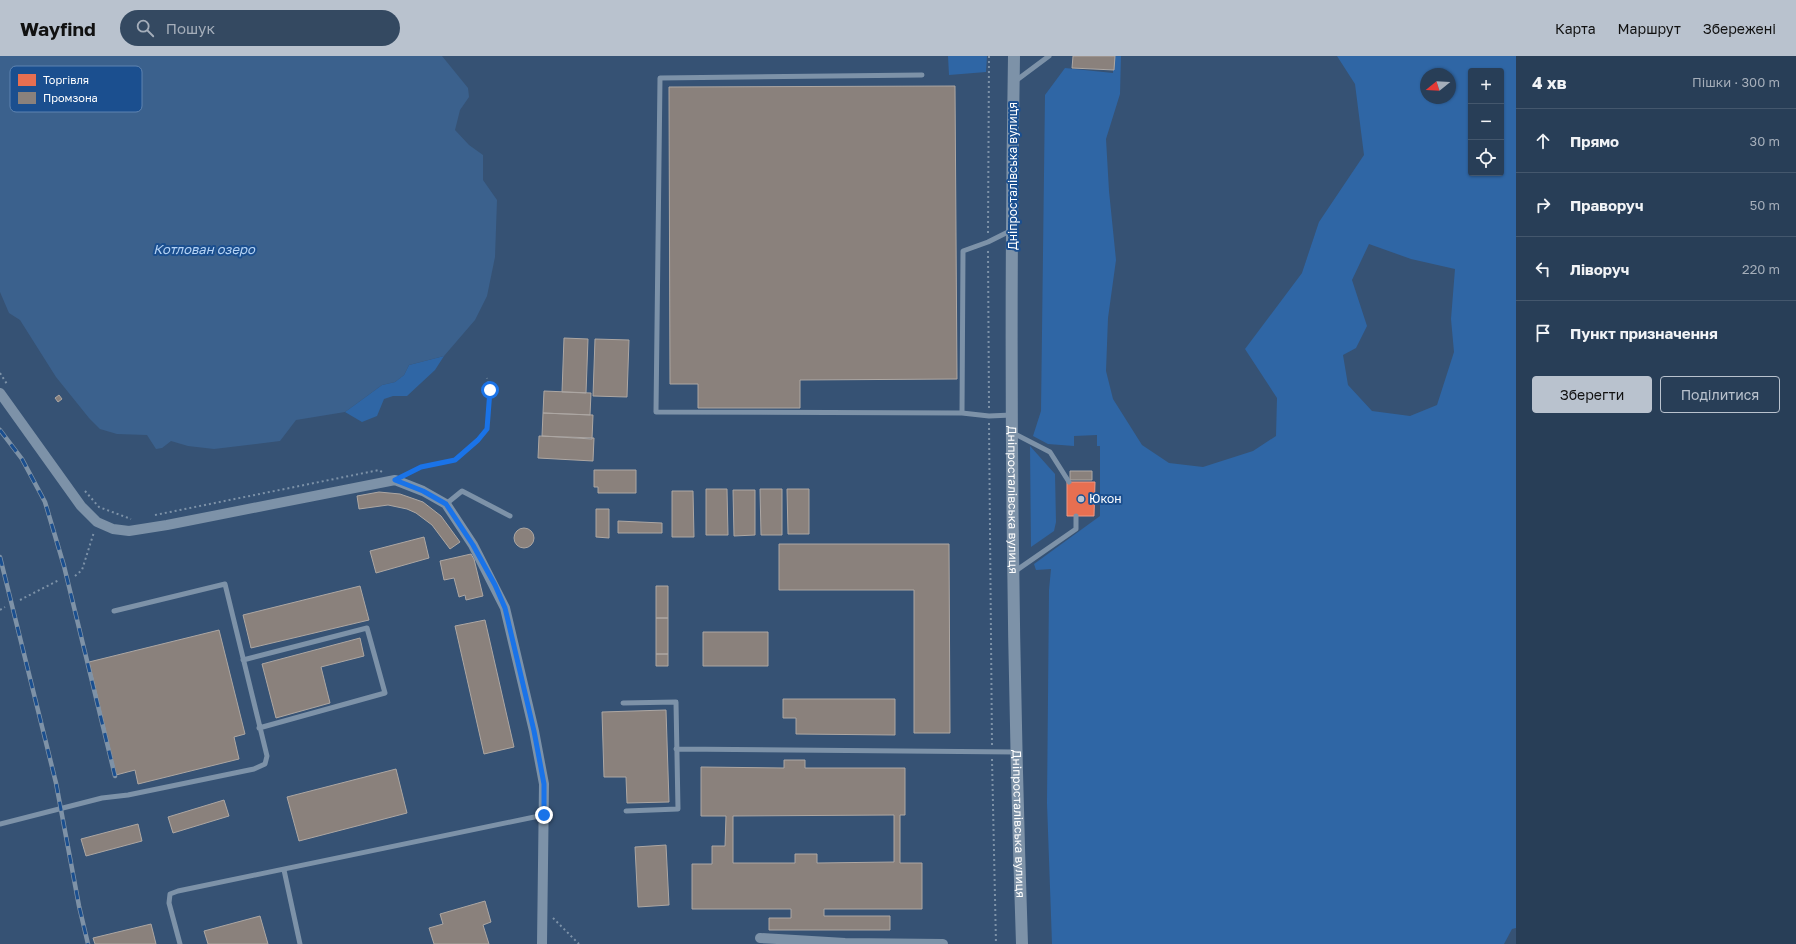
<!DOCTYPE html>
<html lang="uk">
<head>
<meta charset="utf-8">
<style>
	body { margin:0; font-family:"Golos Text",sans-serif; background:#344961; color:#f1f3f6 }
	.controls { position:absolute; right:12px; top:12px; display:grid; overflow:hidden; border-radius:4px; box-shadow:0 1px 3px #0004 }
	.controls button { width:36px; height:36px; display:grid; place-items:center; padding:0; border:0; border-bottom:1px solid #44576d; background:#283e57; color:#f1f3f6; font:20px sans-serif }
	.compass { position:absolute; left:1420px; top:12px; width:36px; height:36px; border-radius:50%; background:#283e57; box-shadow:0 1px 3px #0004; rotate:252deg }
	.stop { position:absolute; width:12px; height:12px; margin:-9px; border:3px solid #1a73e8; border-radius:50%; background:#fff }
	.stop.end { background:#1a73e8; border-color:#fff; box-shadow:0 1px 4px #0008 }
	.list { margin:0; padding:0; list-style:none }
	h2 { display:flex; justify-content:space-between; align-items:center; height:52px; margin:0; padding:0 16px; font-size:17px }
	h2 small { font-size:13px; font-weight:400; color:#a5aeba }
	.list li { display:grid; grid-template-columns:26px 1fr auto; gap:12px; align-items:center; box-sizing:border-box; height:64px; padding:0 16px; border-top:1px solid #44576d }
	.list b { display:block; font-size:15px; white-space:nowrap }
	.list em { font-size:13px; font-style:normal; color:#a5aeba }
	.actions { display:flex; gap:8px; padding:12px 16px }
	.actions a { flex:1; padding:9px 0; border:1px solid #b9c2ce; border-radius:4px; text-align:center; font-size:14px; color:#b9c2ce }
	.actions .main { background:#b9c2ce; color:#111 }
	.icon { flex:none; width:22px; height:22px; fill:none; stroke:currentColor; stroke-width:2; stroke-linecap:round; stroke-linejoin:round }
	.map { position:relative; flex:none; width:1516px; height:888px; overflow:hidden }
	header { display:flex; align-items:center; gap:24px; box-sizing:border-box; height:56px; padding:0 20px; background:#b9c2ce; color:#111 }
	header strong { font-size:19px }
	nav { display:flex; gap:22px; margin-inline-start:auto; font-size:14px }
	.search { width:280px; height:36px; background:#344961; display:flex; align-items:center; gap:10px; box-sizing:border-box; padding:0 14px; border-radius:22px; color:#a5aeba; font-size:15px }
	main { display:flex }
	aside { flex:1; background:#283e57 }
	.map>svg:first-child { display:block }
</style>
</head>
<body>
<header>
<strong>Wayfind</strong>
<div class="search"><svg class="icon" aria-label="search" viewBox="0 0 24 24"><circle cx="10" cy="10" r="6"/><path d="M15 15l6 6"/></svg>Пошук</div>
<nav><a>Карта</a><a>Маршрут</a><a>Збережені</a></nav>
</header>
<main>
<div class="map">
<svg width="1516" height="888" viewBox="0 0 1516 888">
	<rect width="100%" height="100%" fill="#365274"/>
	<path fill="#2f66a5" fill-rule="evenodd" d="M948 0H987L986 16 949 19Z
		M1113 0H1121L1120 38 1106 83 1109 135 1116 204 1108 262 1106 315 1113 343 1142 389 1169 407 1203 411 1253 395 1276 380 1277 342 1245 293 1302 217 1319 166 1364 99 1355 28 1337 0H1516V872L1512 873 1504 888H1052L1047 747 1049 534 1051 513 1036 514 1034 508 1100 460V390H1097V379L1074 380V390L1048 388 1033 380 1041 355 1045 39 1065 12 1113 17ZM1471 15H1501V117H1471ZM1426 18H1450V42H1426ZM1369 188 1411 203 1455 213 1451 263 1454 296 1437 349 1410 360 1372 355 1348 329 1343 299 1356 292 1367 270 1352 224Z
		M444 300 435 314 407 340H393L384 343 377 360 362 366 345 356 382 329 395 326 404 319 409 309Z
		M1030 390 1055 418 1056 466 1054 475 1031 491Z"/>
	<path fill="#3b618d" d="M0 0H442L468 32 469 41 460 54 455 74 469 89 483 99V124L497 144 495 201 487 240 475 264 444 300 409 309 404 319 395 326 382 329 345 356 296 364 280 385 214 393 188 390 171 385 162 392 156 393 147 379 117 378 100 373 89 362 56 321 20 264 9 257 0 236Z"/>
	<path fill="#e76f51" stroke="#ee9a85" d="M1067 426H1095L1094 460H1067Z"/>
	<path fill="#8a817c" stroke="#ada7a3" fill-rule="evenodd" d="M1073 0H1115L1114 14 1072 12Z
		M955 30 957 323 800 324V352H698V328H670L669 31Z
		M564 282 588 283 586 337 562 336Z
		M595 283 629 284 627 341 593 340Z
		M544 335 591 337 590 359 543 357Z
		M59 339 62 343 58 346 55 342Z
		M543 357 593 359 592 383 542 380Z
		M539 380 594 382 593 405 538 402Z
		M594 414H636V437H598V431H594Z
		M1070 415H1092V424H1070Z
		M706 433H727L728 479H706Z
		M760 433H782V479H761Z
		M787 433H809V478H788Z
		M733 434H755V479L734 480Z
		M672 435H693L694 481H672Z
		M379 436 400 438 423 446 441 460 460 486 450 493 432 469 416 457 407 453 388 449 359 453 357 440Z
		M596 453H609V482L596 481Z
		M618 465 662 467V477H618Z
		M514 482a10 10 0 1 1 20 0a10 10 0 1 1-20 0Z
		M424 481 429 502 376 517 370 495Z
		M779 488H949L950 677H914V534H779Z
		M471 498 474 503 483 540 466 544 465 539 459 541 454 522 444 524 440 505Z
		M360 530 369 564 251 592 243 559Z
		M656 530H668V562H656Z
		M656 562H668V598H656Z
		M485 564 514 691 484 698 455 570Z
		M219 574 245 678 234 681 239 703 138 728 135 714 116 719 89 606Z
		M703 576H768V610H703Z
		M360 582 364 600 321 611 330 647 276 662 262 608Z
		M656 598H668V610H656Z
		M783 643H895V679L796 678V662H783Z
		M666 654 669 746 627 747 626 721H604L602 656Z
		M784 704H805V712H905V759H900V807H922V853H824V860H890V874H769V862H791V853H692V808H712V790H725L726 760H701V711L784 712ZM894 759V806L817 807V798H795V807H733V760Z
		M396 713 407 757 299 785 287 741Z
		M224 744 229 760 173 777 168 761Z
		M138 768 142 785 86 800 81 783Z
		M666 789 669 849 638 851 635 791Z
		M485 845 491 866 483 869 489 888H434L429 872 443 868 440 858Z
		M260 860 268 888H208L204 875Z
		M151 868 156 888H95L93 882Z"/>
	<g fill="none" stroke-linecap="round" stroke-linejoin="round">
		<path stroke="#7d92a8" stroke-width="2" stroke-dasharray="2 3" stroke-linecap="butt" d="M988 177 989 0
			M988 195 989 353
			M0 317 7 328
			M989 367 992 689
			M408 418 421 411 455 404 464 397 487 373 490 334 487 322
			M85 435 99 451 131 463
			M155 459 379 414 382 416
			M75 520 82 514 94 476
			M20 544 59 524
			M0 554 5 551
			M992 703 996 888
			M553 862 579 888"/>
		<path stroke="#7d92a8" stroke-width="5" d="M922 19 660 22 656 356 962 357
			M1014 26 1049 0
			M1012 174 988 186 963 195 962 357 989 360 1012 359
			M1013 377 1050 396 1069 426
			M446 448 462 435 510 460
			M1014 516 1076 473V460
			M243 604 367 572 385 637 259 672
			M623 647 676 646 678 753 626 755
			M676 693 1016 696
			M0 768 102 742 128 739 254 713 265 708 267 700 225 528 114 555
			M284 814 300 888
			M180 888 169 847 170 838 178 835 544 759"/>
		<path stroke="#7d92a8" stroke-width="10" d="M0 337 81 450 97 466 113 473 129 475 167 469 395 424 423 435 446 448 473 489 505 552 534 675 544 728 542 888
			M760 882 845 887 943 888"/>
		<path stroke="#7d92a8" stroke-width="12" id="s1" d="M1014 0C1009 296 1012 592 1022 888"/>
		<defs>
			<path id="rail" d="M0 374 22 403 45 446 64 510 115 720
				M0 501 56 727 79 850 88 888"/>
		</defs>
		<use href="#rail" stroke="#7e92a7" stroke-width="4.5"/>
		<use href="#rail" stroke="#1b4f8f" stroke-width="3" stroke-dasharray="9" stroke-linecap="butt"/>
	</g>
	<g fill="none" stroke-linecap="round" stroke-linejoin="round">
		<path stroke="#1a73e8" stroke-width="5" d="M490 334 487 373 478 384 455 404 421 411 395 424 423 435 446 448 473 489 495 529 505 552 534 675 544 728V759"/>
	</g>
	<circle fill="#b9c2ce" stroke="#1b4f8f" stroke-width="1.5" cx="1081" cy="443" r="4"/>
	<g text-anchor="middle" stroke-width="4" stroke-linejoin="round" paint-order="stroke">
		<g font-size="12" fill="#fff" stroke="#1b4f8f">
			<text transform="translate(1013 120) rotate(-90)" y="4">Дніпросталівська вулиця</text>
			<text dy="4" stroke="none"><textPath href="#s1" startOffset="444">Дніпросталівська вулиця</textPath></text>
			<text dy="4" stroke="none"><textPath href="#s1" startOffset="768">Дніпросталівська вулиця</textPath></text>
		</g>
		<g font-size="12" fill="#fff" stroke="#1b4f8f" text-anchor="start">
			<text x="1089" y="447">Юкон</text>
		</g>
		<g font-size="13" font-style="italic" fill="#b5d3f5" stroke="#1b4f8f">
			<text x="204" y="198">Котлован озеро</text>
		</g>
	</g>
	<rect x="10" y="10" width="132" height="46" rx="6" fill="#1b4f8f" stroke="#5f84b1" stroke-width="1"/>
	<rect x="18" y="18" width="18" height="12" fill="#e76f51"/>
	<rect x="18" y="36" width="18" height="12" fill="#8a817c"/>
	<g font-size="11" fill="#fff">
		<text x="43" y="28">Торгівля</text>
		<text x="43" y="46">Промзона</text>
	</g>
</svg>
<div class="controls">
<button>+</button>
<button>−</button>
<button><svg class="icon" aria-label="locate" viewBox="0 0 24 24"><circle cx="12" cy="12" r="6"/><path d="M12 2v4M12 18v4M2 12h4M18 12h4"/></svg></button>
</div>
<svg class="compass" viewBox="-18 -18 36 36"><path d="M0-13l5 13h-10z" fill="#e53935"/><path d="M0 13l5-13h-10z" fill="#a5aeba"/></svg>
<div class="stop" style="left:490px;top:334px"></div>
<div class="stop end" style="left:544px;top:759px"></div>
</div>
<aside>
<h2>4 хв<small>Пішки · 300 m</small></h2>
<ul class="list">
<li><svg class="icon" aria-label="ahead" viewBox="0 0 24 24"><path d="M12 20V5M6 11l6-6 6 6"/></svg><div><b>Прямо</b></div><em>30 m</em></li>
<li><svg class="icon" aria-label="right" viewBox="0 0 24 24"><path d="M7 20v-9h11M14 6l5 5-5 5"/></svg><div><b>Праворуч</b></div><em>50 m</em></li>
<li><svg class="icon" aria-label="left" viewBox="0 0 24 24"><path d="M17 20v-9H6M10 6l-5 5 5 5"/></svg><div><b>Ліворуч</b></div><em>220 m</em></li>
<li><svg class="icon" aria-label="arrive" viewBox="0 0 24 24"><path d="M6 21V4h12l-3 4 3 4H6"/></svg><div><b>Пункт призначення</b></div></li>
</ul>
<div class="actions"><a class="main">Зберегти</a><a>Поділитися</a></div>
</aside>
</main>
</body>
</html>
